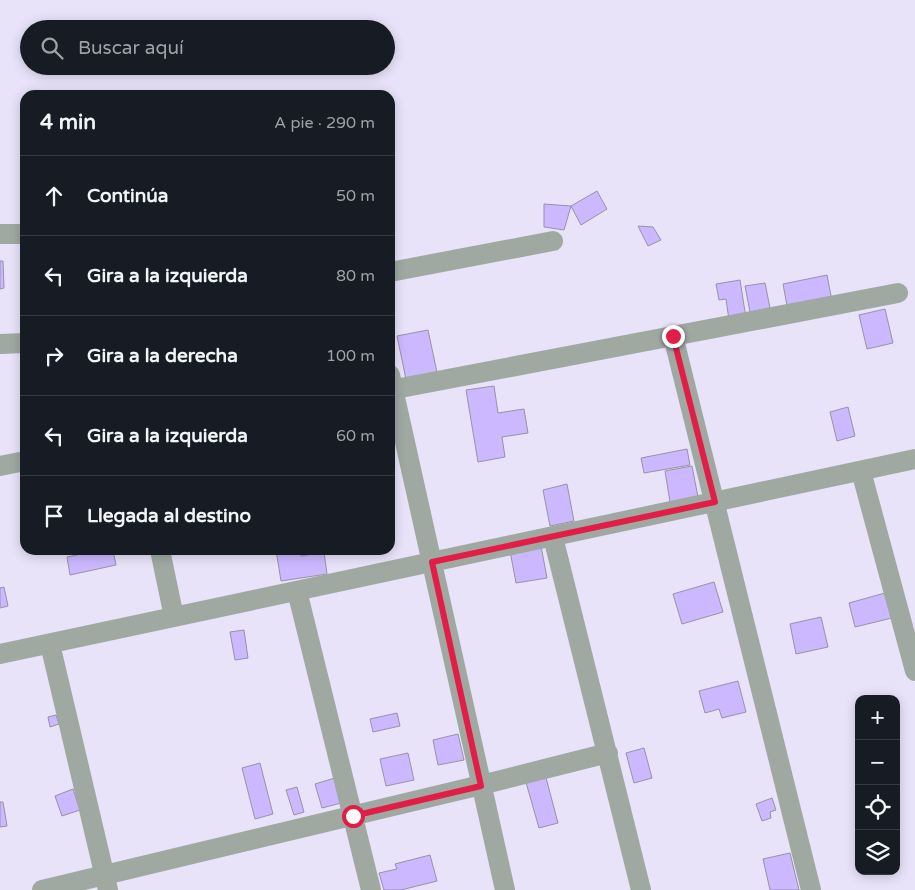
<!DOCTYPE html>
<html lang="es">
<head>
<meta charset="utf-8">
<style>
	body { margin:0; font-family:"Varela Round",sans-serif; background:#20242c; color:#f1f3f6 }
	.controls { position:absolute; right:15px; bottom:15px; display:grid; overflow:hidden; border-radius:10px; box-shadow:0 2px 12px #0003 }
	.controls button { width:45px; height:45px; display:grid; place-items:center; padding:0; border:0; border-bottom:1px solid #363941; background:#171b24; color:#f1f3f6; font:25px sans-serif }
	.stop { position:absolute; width:15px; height:15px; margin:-11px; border:4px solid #e11d48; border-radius:50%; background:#fff }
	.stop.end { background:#e11d48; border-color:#fff; box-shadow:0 1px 5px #0008 }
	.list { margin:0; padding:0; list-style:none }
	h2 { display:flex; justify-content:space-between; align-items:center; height:65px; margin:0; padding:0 20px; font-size:21px }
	h2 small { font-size:16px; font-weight:400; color:#9ea1a6 }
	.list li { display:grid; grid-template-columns:32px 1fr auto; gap:15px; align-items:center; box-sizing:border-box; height:80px; padding:0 20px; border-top:1px solid #363941 }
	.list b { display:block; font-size:19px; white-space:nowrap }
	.list em { font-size:16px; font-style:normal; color:#9ea1a6 }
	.icon { flex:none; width:28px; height:28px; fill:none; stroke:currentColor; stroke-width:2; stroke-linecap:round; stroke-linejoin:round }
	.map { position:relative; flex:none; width:915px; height:890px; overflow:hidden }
	.search { position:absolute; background:#171b24; box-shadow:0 2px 12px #0003; left:20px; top:20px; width:375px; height:55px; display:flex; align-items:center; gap:12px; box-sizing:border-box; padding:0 18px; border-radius:28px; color:#9ea1a6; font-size:19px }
	.panel { position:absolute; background:#171b24; box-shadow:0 2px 12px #0003; left:20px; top:90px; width:375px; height:465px; border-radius:15px }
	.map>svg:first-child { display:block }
</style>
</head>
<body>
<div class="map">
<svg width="915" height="890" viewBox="0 0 915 890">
	<rect width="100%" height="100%" fill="#e8e3f9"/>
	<path fill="#cbb8ff" stroke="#9792a7" d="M597 191 607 209 581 225 571 206Z
		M544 204 571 206 564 230 544 227Z
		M638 226 653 227 661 240 648 246Z
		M0 261H3L4 288 0 289Z
		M827 275 832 301 788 311 783 284Z
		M740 280 746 318 729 320 726 299 719 300 716 284Z
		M765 283 770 308 750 312 745 286Z
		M885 309 893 343 867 349 859 315Z
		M428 330 438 377 407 384 397 336Z
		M494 386 498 413 524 409 528 433 502 437 505 457 478 462 466 390Z
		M848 407 855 436 837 441 830 412Z
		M687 449 690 465 644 473 641 458Z
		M692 466 698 497 670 502 665 471Z
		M567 484 574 521 550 526 543 490Z
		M541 546 547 578 516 583 510 551Z
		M101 550H113L116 565 70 575 67 557Z
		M276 550H300L301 556 324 552 327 574 281 581Z
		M714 582 723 612 682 624 673 594Z
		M4 587 8 606 0 608V588Z
		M885 593 892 618 855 627 849 603Z
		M821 617 828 647 796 654 790 624Z
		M244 630 248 658 235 660 230 632Z
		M738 681 746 712 722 718 719 709 705 713 699 691Z
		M397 713 400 726 373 732 370 719Z
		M56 715 59 724 50 727 48 717Z
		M458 734 464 760 438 765 433 740Z
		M644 748 652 778 634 783 626 753Z
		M408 753 414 780 386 786 380 759Z
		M260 763 273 814 255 819 242 768Z
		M545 774 558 823 539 828 525 779Z
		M338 777 345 802 322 808 315 784Z
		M297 787 304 812 294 815 286 790Z
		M73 789 80 810 62 816 55 796Z
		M772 798 776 810 770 812 771 818 762 821 756 804Z
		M0 802H3L7 826 0 827Z
		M790 853 799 890H770L763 859Z
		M430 855 437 881 401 890H384L379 873 397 869 395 864Z"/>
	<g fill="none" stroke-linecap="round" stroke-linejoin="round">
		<path stroke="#9fa9a2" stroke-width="20" d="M0 234H25
			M390 272 553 241
			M673 336 811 890
			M0 344 25 343
			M390 375 505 890
			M390 390 898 293
			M0 466 25 461
			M861 471 915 671
			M553 537 641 890
			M160 550 174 617
			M297 591 371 890
			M50 644 108 890
			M0 654 915 459
			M42 890 481 785 608 753"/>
	</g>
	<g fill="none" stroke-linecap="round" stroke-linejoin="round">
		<path stroke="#e11d48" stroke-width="6" d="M353 816 481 786 432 562 715 502 673 336"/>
	</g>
</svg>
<div class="controls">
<button>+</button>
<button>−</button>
<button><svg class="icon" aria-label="locate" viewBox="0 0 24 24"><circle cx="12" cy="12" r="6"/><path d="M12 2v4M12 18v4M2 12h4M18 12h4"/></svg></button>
<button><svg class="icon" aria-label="layers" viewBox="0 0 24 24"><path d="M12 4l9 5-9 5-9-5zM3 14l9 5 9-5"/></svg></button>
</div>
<div class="stop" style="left:353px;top:816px"></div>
<div class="stop end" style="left:673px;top:336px"></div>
<div class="search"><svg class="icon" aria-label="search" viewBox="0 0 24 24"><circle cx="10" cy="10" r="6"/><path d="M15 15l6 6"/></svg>Buscar aquí</div>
<section class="panel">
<h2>4 min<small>A pie · 290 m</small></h2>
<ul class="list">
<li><svg class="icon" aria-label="ahead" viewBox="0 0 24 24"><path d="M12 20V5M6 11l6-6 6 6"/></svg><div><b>Continúa</b></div><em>50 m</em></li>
<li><svg class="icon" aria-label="left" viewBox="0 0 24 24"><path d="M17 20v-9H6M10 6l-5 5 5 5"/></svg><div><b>Gira a la izquierda</b></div><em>80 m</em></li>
<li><svg class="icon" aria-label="right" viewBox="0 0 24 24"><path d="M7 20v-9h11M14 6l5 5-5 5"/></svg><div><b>Gira a la derecha</b></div><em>100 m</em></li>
<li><svg class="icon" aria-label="left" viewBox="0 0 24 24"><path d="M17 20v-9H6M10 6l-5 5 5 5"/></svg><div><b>Gira a la izquierda</b></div><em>60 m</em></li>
<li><svg class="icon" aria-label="arrive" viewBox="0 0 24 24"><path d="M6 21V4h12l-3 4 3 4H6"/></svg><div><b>Llegada al destino</b></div></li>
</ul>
</section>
</div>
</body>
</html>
